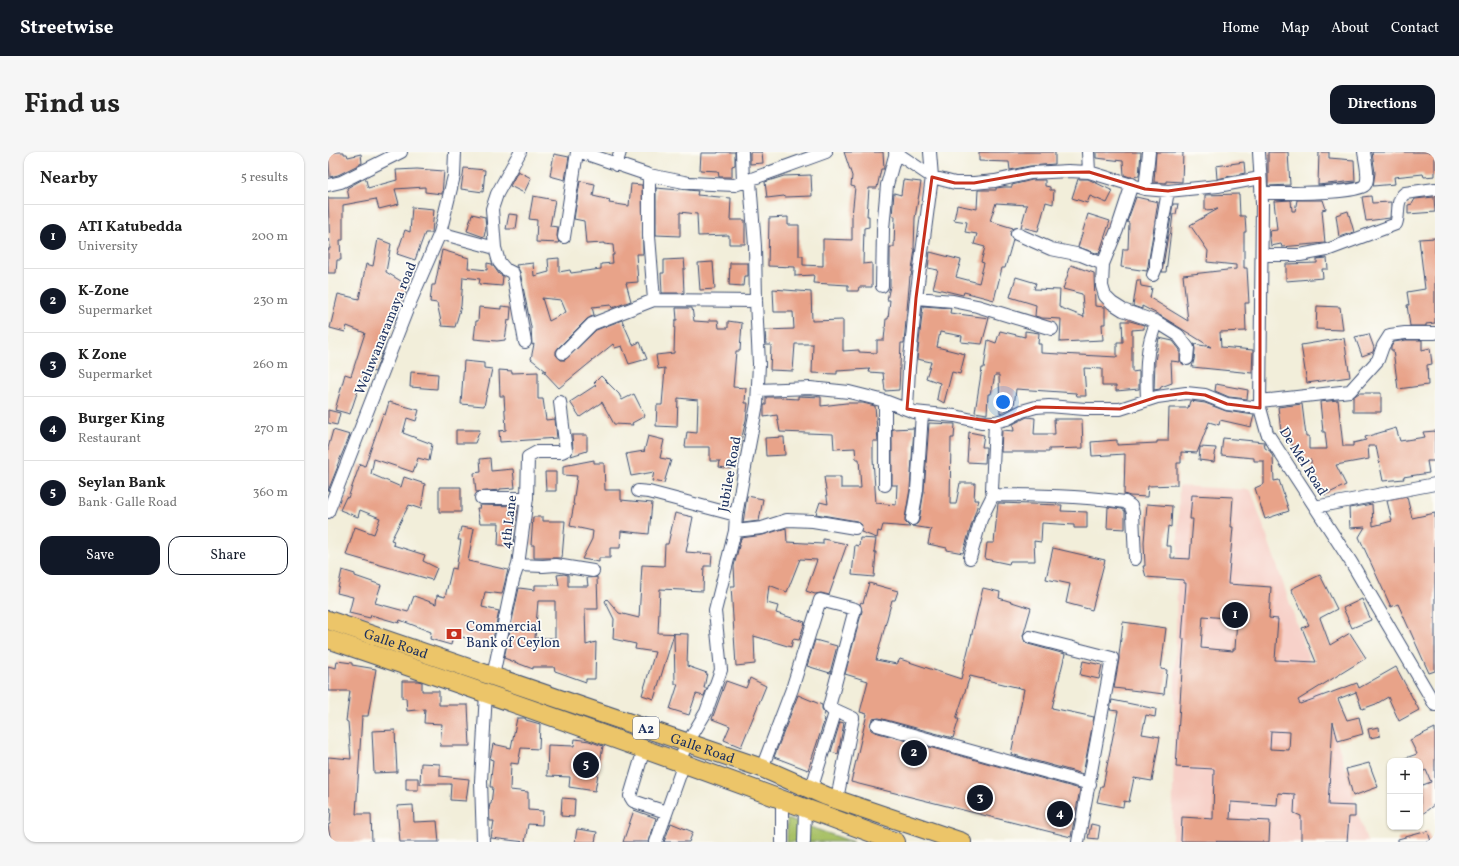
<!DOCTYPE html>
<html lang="en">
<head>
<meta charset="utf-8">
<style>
	body { margin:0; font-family:Vollkorn,serif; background:#f6f6f6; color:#222 }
	.controls { position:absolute; right:12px; bottom:12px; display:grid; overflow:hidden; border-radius:8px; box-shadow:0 1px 3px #0004 }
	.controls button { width:36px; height:36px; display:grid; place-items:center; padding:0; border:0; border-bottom:1px solid #e0e0e0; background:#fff; color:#222; font:20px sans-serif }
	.you { position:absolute; left:675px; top:250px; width:14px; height:14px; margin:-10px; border:3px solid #fff; border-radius:50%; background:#1a73e8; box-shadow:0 0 0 6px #1a73e833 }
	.badge { display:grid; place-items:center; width:26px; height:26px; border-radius:50%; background:#111827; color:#fff; font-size:13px; font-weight:700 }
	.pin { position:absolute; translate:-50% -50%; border:2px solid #fff; box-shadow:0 1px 4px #0006 }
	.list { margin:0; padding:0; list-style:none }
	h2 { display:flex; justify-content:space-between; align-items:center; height:52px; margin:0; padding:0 16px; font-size:17px }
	h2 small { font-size:13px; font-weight:400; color:#767676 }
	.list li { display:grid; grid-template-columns:26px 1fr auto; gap:12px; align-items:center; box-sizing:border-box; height:64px; padding:0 16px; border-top:1px solid #e0e0e0 }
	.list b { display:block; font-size:15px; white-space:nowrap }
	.list p { margin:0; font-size:13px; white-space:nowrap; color:#767676 }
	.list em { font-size:13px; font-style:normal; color:#767676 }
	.actions { display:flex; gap:8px; padding:12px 16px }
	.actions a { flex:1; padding:9px 0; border:1px solid #111827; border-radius:12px; text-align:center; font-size:14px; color:#111827 }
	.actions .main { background:#111827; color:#fff }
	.map { position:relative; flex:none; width:1107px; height:690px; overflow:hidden; border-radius:12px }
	header { display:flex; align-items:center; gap:24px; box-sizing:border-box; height:56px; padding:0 20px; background:#111827; color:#fff }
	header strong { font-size:19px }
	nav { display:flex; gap:22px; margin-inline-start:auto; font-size:14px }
	.intro { display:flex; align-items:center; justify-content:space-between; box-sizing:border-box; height:96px; padding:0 24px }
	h1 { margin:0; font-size:28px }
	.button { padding:10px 18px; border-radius:12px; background:#111827; color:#fff; font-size:14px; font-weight:700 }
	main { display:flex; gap:24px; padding:0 24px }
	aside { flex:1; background:#fff; border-radius:12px; box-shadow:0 1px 3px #0004 }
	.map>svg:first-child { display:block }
</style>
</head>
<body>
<header>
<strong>Streetwise</strong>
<nav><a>Home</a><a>Map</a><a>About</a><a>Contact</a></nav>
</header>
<div class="intro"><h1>Find us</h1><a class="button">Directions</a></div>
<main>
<aside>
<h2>Nearby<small>5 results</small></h2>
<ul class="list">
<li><span class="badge">1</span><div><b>ATI Katubedda</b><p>University</p></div><em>200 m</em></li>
<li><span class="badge">2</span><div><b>K-Zone</b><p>Supermarket</p></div><em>230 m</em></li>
<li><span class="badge">3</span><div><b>K Zone</b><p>Supermarket</p></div><em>260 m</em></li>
<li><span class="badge">4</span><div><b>Burger King</b><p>Restaurant</p></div><em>270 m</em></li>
<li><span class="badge">5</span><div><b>Seylan Bank</b><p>Bank · Galle Road</p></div><em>360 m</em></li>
</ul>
<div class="actions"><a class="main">Save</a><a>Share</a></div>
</aside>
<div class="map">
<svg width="1107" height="690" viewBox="0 0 1107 690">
	<rect width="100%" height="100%" fill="#fdfcf7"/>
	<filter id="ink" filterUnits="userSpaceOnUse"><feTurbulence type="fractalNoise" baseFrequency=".025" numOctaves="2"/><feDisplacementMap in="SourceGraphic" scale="8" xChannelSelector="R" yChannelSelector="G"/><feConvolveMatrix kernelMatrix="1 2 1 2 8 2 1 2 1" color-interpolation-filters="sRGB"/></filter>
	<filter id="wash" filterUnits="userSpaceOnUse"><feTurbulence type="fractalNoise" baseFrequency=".012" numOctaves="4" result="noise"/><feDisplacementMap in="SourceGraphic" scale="16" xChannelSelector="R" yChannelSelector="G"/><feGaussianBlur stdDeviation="0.9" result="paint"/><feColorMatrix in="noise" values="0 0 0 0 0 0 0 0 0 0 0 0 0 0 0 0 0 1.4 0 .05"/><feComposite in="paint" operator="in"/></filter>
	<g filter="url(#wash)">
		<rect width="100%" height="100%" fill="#f2eeda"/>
		<path fill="#f7d1c9" d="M851 334 923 338 1009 589 1039 690H844Z"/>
		<path fill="#a8c166" stroke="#627862" d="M459 667 525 690H459Z"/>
		<g id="blocks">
			<path fill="#e8a389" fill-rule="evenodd" d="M0 0H16V2H19L20 5 33 2 34 11 10 23 2 25Z
				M390 0H407V13L404 14V25H391L390 19 372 18 373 1H390Z
				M422 0H434L435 11 422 12Z
				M516 0H555L556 17H553L549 36H541L539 64H541V75L536 76 535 112 544 111V135H531L530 139H520V133L485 131 486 123 467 124V115L440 114 441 66 460 65V73H471V104H475V113L495 114V87L524 88V64L527 35 523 34 524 24Z
				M651 0H727V12L702 14 682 18 681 10 651 9Z
				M768 0H813L811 24 802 25 796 23 795 9 768 6Z
				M828 0H855L854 30 838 29V31L826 30Z
				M940 0H960L962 33 940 34Z
				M991 0H1001V6L1026 8 1027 29 990 33Z
				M1044 0H1107V24L1096 25 1095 22 1066 25 1067 32 1045 34 1047 21Z
				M226 2 241 5 237 28 222 24Z
				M916 10 917 21 889 27 888 14Z
				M136 16 157 18 155 40 133 37Z
				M89 17 116 19 114 42 97 40V35L67 37 71 52 51 57 48 47 15 53V88H12L13 108H9L8 121H0V97H2L0 46H21L19 36 35 27 38 28 40 36 69 28 68 18Z
				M190 19 203 26 196 41 182 34Z
				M483 23 484 44 457 45 456 44 439 46 437 30 456 24Z
				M750 27H760L785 39 779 51 762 44 759 51 744 46Z
				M575 28 593 30 587 66 586 97H587L583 124H582L576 191H573L571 238 557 239 555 221 541 220 542 217 509 219V222L484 221 485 192H467L465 219 442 218 443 193H438L437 178 466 177 465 160H446L445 137 483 140 484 169 515 168V199L531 198V200L549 201V188H556L558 167H560L562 148H559L562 134V95H566L567 64H564L566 41 573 43Z
				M704 28H717V34L722 35V38H726L725 52 718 50 710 79 693 75 699 53 668 51 662 69 685 76 682 82 685 88 677 116H674L666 148 636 140 635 143 605 136 610 118 600 116 602 100 633 108 628 125 651 131 656 111 653 110 657 95 646 92 649 82 637 80 639 70 626 68 629 53 649 57 650 38H668V36L676 35H684V33Z
				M252 29 267 32 265 44 282 48 281 51 301 54 303 32 314 33 315 102H308L310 130 298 131 303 149 284 156 283 153 264 155 266 163 259 167 230 196 228 199V203L233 208H237L268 178 294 168 305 193 312 190 319 207 301 212 294 194 287 196 285 192 231 236 215 219H218L203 207 206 192 204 193 203 175 192 120 188 113 205 111 206 124 221 120 220 107 231 106V120L242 118 243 121 273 117V112L285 111 284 103H286L285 93 276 92V91L258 92 256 69 246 67ZM214 146 233 148 238 160 221 169Z
				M328 36 351 38V37L370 39 369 43 403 46 402 68H417V92H401V83L370 84 369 62 352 60V84L328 83Z
				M911 42 912 64H917L918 80H916V116H919L921 151H917L918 179 892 180 893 195 925 198 924 221 864 215 866 208 867 197 866 192 883 195 833 164 814 154V157L805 154 809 128H812L813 134 824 136 822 146 860 169 855 123 908 117V113L879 110 880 99 862 73 890 57 877 58V43Z
				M205 44 227 48 222 74 230 75 229 84 231 91 208 90 209 68 201 67Z
				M1043 44 1044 51 1063 50 1062 66 1038 69 1034 45Z
				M808 45 830 50 821 107 820 114 819 119 793 115 795 97H800L801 71 799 70Z
				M1106 45 1107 60 1080 62V53L1084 52 1087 47Z
				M963 48 964 59H967L969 48H995L998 57 994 58 997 91 954 95 953 92 943 94 941 79 949 78 946 49Z
				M845 52H850L848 62H845L838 120H834Z
				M84 55 106 57 104 81H97L87 108 69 102 77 78 82 80Z
				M1020 59 1026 80 1011 85 1008 63Z
				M144 62 157 65 158 76 156 85 139 79Z
				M181 62 190 63 188 77H178Z
				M760 62 782 69 771 102 750 95Z
				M1107 86V171L1098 172V174H1082L1079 153H1081L1079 140 1097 137 1091 87Z
				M50 87 63 92 58 120 81 134 68 158 71 159 67 168 63 167 54 201 47 220 37 217 22 262 7 258 17 222 23 224 37 181 19 174 17 180 2 176 10 142 31 147 38 112 45 114Z
				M114 98 141 106 140 116 159 118V111L164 112 171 122 175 124 174 134 151 132 152 127 135 125 133 154 127 175 114 174 109 151 102 150 104 133H107Z
				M999 106 1000 117H994L995 126 958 129V112L989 111V107Z
				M356 107 357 117H355L356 141H334L333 121H336V108Z
				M385 110 387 137 372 138 370 111Z
				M402 111H420V124H416L415 134 401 133Z
				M743 113 766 121 767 154 777 155V172H774L775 188 732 190 733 167 714 166 707 164 708 153 682 145 688 125 708 131 706 137 732 138 731 155 756 165 754 142 735 137Z
				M173 154 183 155 182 169 180 168 177 188 169 189 146 187 148 169H150L151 155 173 157Z
				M595 154 623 156 622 161 661 166 654 192 633 190 634 184 612 180 609 195 637 202 632 222 624 220 616 251 609 247 612 231 598 226 603 210 589 207Z
				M989 154 1012 155 1015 178 988 177Z
				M348 156H364L366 169 381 170V168H390L391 176H400V169L414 171 412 199H408L405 235 418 236 417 251H420L418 268 409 306 405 305 403 317 391 315 392 309H382V295H357L359 280 369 281 370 248 350 246 349 275 328 274 329 253H334L337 216 330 217 328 203 346 201 347 168H349Z
				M794 169H802L816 173V177L804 178V220L811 219V237L788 239V234H774V217L756 216 758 244H749L748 241 688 237 686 255 672 261 671 223H667L663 242H660L659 262 647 260 654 216H656L660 188 668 191 672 179 697 185V179L711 181 710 192H713V201L789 205V190H795Z
				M1041 182 1046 196 1045 200 1034 204 1027 185Z
				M831 186 845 189 852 198V210L843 209 844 231 833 235 832 237 826 238 827 209Z
				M1016 186 1022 225 979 231 973 193Z
				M1078 188H1094V198L1102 196 1104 212 1099 213 1100 233 1070 237 1065 198H1063V195L1066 190Z
				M136 209 156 211V216L164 217 156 254 133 252Z
				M171 218 184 219V221L210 220V247H215L218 268 227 267 229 286 172 290 171 279 178 278 176 244H172Z
				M83 220 110 222 109 237 82 235Z
				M273 224 291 242 294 248 306 242 317 264 304 271 305 273 286 272 274 250 252 265 242 250 268 233 266 231Z
				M888 232 920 238 919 247 901 245 887 239Z
				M1031 241H1053V260H1025V245Z
				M470 244 493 245V254L518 251H535L547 254 550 289H545V307L548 351 568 353 569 333H564V277L586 276 582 337 577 366V370L582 375 555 373 553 380 550 379 549 386 533 380 534 373 529 369 488 362 492 350 500 352 496 325H513V336H533L531 307H528L527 296 506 297 505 282 452 280 449 263 436 265V253H438V245H453V246L470 247Z
				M1010 248 1015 294H1025V291L1038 288 1037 285 1068 276 1072 289 1097 285 1095 280 1107 279V309H1099L1101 321 1075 325 1076 327 1055 329 1048 294H1040L1041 307 1008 313 1018 333 997 343 983 315V308H975L961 288 962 285 958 284 955 280H953L950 255 974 252 978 284H981V297H999L997 280H995L992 250Z
				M862 249 877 251 898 259 926 263 923 275 892 268 891 273 881 270 869 301 853 300V311H849V333L820 334 819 345 802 344 796 342 797 302 764 304 763 290 789 288V293L829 291V289H840L841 256H860Z
				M61 250 91 258 88 269 79 266 75 281 104 292 101 309 90 306 85 320 46 307 43 322 73 335 76 325 97 332 93 357 81 353 63 388 66 389 65 393 97 403 95 409 109 416 104 428 18 403 27 375 46 382 52 366 32 358 30 365 12 358 18 345 20 346 32 312 37 314 55 262 57 263Z
				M0 258 12 261 9 273 0 271Z
				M699 265 707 266 706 282H727L726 267H754L755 296 721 297V300H673L674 278 686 279 685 272Z
				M601 271 627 272 626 286H623L622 352H628L632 331H647L646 348H651L635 401 619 398V396L600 392 603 377 584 374 589 372 591 369 596 339Z
				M5 278 22 283 9 314H10L0 339V296Z
				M128 278H152L147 291H128Z
				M641 280 656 283 654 295H658L657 311 639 310Z
				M244 283H259V299L243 304 245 298Z
				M320 284 336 288 332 306 343 308 336 331 324 329 326 320 303 324 298 302 316 299V300Z
				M456 285 457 303 438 304 437 286Z
				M895 286 936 290 937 296 942 299 945 305 946 329 951 328 961 359 937 367 927 336 936 332V309H926V306L893 303Z
				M872 295 888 296 886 310 871 308Z
				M162 306 163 319 185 317 187 336 172 337V338L148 340 146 321 153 320 152 307Z
				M266 308V311H276L277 338H293V348L324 351 321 382 293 379 292 396H282V406H271V410L254 407 264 387 265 379 242 374 246 352H245L249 324 235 323V314Z
				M217 320H228V339H218Z
				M111 335H133V360H111Z
				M864 343 905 345 903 375H905L900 432 943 435 941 466 950 467 947 508 988 510 974 476 981 473 963 437 992 423 1009 457 992 466 1002 493 1022 481 1038 506 970 548 972 552 1029 531 1031 536 1068 515 1091 558 1071 569 1060 545 1048 552 1034 557 1028 540 1010 547 1019 568 1031 565 1035 582 1010 589 1005 570 1000 653 1027 654V665H1021L1019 690H973V664L966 661 967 642 950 641 949 653 903 650 902 667 942 669 941 690 853 689 854 665 885 667 886 617 848 615 856 487H854L858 431H856V428L818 425 815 414H817L816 390 819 352 844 354 843 375 840 374 838 394H843V406L862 407 865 367H862ZM875 464 909 467 907 497H905V499L873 496ZM943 579 962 580 961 598 942 597Z
				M419 344 435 347 431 369 415 371Z
				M1079 345 1084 366 1107 361V519L1101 521 1070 452 1063 455 1031 385 1037 375 1022 376 1021 356 1044 352 1045 374 1064 369 1059 349Z
				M670 351 734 353 733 359 759 360V376H746V373L714 371 713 390 706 389 707 409H682L681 412 657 407 659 391H666Z
				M151 353 190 354 188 369H187L185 394 170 393 171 371H152L149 356H152Z
				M780 355 794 357 797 359V377L779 376Z
				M347 361 365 365 358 400 384 402 383 414H376L375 439 332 437 330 481 360 482 359 514 379 521 376 536H379L376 544 368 542 361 563 342 557 350 532H347L346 482 326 547 314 543 327 500 307 497 308 492 285 487 286 467 277 449 279 447 291 461 311 466 314 413 336 414 337 392H340Z
				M205 365H215V369H237L234 406H206V393H203Z
				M133 375 146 377 140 409 180 418 174 442 157 440 154 455 171 459 164 492 125 483 123 493 102 487 103 480 72 468 71 471 43 463 42 466 21 461 25 445 9 441 14 418 27 422V424L53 433 47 451 80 460 86 444 108 452 109 443 117 445 124 416 128 417 133 388H130Z
				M458 376 459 390 495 392V387L519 392 501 443 493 441 487 442 478 439 489 408 472 407 459 440 441 433 439 451 450 454 448 461 477 470 471 488 465 487 463 495 426 484 427 512 408 514 403 434H407L406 414 413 386 435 383Z
				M532 386 548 387 546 400H548L546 425 524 423 527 393 531 394Z
				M725 396 777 408 764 458 738 451 742 432 718 427Z
				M236 422 240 423V434H260L259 426 269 425 270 457H257L258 493 268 490 267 527H258V530L227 519 226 515H205V517L176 506 191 436 207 438V433H231L229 423ZM210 449H227V486H207Z
				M541 431 570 439 567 448H564L548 508 569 512 572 507 633 527 655 436 672 440 671 446 703 456 695 484 697 490 700 492 737 502 724 556 766 565 755 622 683 602 696 537 642 524 628 567H631L625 586 551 566 544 567 542 574 543 578 547 580 752 637 743 685 523 630 539 562 532 560 540 529 517 522 534 459 532 452 533 450 535 451Z
				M1034 447 1043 468 1024 476 1015 456Z
				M795 470 838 476 833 517 839 518 836 542 786 536 791 507V503Z
				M487 488 509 494 502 521 479 514Z
				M9 509 24 511V513L48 517 40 564H34L28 662H43L44 690H3L0 673 2 672 3 656H0V605L23 607 20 570 18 569 22 539H0V514L8 516Z
				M755 509 774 513 771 527 752 523Z
				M422 526 438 534 413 595 396 588 402 574 384 567 398 529 418 536Z
				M74 529H90L94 530V539H111V553H140L142 594H112L114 572 96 571 97 557 79 559 78 546H74Z
				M470 543 494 553V557L497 561 495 566 497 567 480 618 446 605Z
				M784 548 828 557 827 565 818 563 814 582 832 585 824 629 806 626 801 650 796 649 795 655 769 650 773 634H775L790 559 782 558Z
				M189 566H197L198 568 212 572 211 597 193 596 190 612 183 611 182 638 200 640V658L215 659 214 673 200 672 197 690 163 686 166 669H162L161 657 162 652H163L165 635H162L165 608 162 607 165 592 183 596Z
				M512 570 516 571 510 602 503 600Z
				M1051 575 1052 584 1042 586 1040 577Z
				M1107 576V652L1092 664V634L1103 630 1098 618 1092 621V609H1072V608L1089 602 1082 588Z
				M67 578 69 620 46 621 44 579Z
				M247 587 261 589 275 594 267 639 241 635 242 625 219 624 220 593 246 594Z
				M93 611 112 612V624L141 627 138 649 122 648 123 632H92Z
				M1041 611 1050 635 1025 644 1018 617Z
				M78 626H90V638H78Z
				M234 646 247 647 246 665 233 664Z
				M85 653 86 670 109 669 111 690H72L69 654Z
				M306 658 328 666 321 690H295Z
				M343 671 365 680 361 690H336Z
				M763 672 772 674 770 687 760 686Z
				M249 677 269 680 267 690H247Z
				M1100 679 1103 690H1070V687Z"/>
		</g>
	</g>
	<g filter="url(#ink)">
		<use href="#blocks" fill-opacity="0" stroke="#3b4c71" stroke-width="1"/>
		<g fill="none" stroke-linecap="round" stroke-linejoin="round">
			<defs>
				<path id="minor" d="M192 0 169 42 164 57 167 96 171 110 177 117 185 121 197 190
					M253 0 321 23 361 31 407 33 498 0
					M414 0 415 31
					M567 0 604 25 627 31H646L667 29 703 21 740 19 761 20 817 37 840 39 890 34 932 26
					M760 0 761 20
					M931 0 934 51 932 256 939 281 1023 410 1107 553
					M288 13 292 0
					M804 32 789 78 775 112 774 134 777 144 784 151 795 158 829 170C817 193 818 223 819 248
					M0 33 13 30 73 0
					M817 37 821 0
					M933 41C949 41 1030 42 1037 33 1042 27 1037 8 1036 0
					M112 81 167 96
					M689 82 723 97 753 103 775 112
					M236 85 249 0
					M934 103H972L999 98 1068 72C1072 62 1067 49 1077 41L1107 37
					M825 123 828 116V108L840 39
					M554 134 555 77 559 33 568 0
					M588 146 625 149 649 154 724 177
					M326 148 428 149
					M829 170 850 183 860 196 859 207
					M235 201 264 172 326 148 321 84V23
					M430 238 482 236 521 240 557 249 586 260 627 264 653 270H667L679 267 694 259 708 255 721 254 757 257H792L829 245 858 241 877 243 899 252 932 256
					M557 249V333
					M932 249 1022 239 1050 208 1055 194 1062 183 1077 181H1107
					M579 257 581 216 588 146 604 25 602 0
					M667 270 664 338 665 343C710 343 753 344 797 350L803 354 805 361 807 407
					M310 339 321 340 408 363
					M153 346H199
					M987 355 1107 332
					M0 360 80 155 112 81 126 24 127 0
					M584 367 589 338 594 261
					M407 379 434 376 459 368 485 369 527 376
					M642 406 653 367 665 343
					M190 413 215 414 228 413 265 419
					M702 485 784 506 750 690
					M165 524 185 428 190 413 199 346 200 305 209 300H234L238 298 232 250
					M549 573 762 632
					M316 597 302 644 305 649 338 660
					M351 609 360 590 378 560 393 518 387 459 407 379 408 363 429 252 431 212 428 149 427 94 422 29
					M434 616 464 537 492 448 527 457 501 555
					M483 638 507 561 501 555 525 566 509 647
					M155 690 153 629 158 541
					M328 690 356 611
					M454 690V647
					M476 690 477 655"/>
				<g id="highway">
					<path id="s1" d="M0 468 434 616 498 644 634 690"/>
					<path d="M0 487C191 552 380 619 568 690"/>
				</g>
			</defs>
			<use href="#minor" stroke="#3b4c71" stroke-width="14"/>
			<use href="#highway" stroke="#3b4c71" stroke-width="20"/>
			<use href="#minor" stroke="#fff" stroke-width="12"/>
			<use href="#highway" stroke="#ecc569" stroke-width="18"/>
		</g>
	</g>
	<path fill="none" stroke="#c8321e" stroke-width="3" stroke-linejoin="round" d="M761 20 817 37 840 39 932 26V256L899 252 877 243 858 241 829 245 792 257 708 255 667 270 579 257 588 146 604 25 627 31H646L703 21Z"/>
	<defs>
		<symbol id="bank-bare" viewBox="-9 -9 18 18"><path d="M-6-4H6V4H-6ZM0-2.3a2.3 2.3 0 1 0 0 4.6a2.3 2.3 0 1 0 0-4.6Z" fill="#c8321e" stroke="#fdfcf7" stroke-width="2.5" paint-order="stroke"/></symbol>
	</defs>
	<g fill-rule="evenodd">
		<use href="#bank-bare" x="115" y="471" width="22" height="22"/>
	</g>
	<g text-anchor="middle" stroke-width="3.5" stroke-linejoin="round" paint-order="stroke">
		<rect fill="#fdfcf7" stroke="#5f6c8c" stroke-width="1" x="305" y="565" width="26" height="22" rx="3"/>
		<g font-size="13" font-weight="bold" fill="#1b2f5e">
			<text x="318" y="581">A2</text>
		</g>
		<g font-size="14" fill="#1b2f5e" stroke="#fdfcf7">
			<text transform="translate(57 176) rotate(-68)" y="5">Weluwanaramaya road</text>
			<text transform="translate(976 309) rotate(58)" y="5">De Mel Road</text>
			<text transform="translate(401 322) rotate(-80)" y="5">Jubilee Road</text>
			<text transform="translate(180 370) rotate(-83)" y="5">4th Lane</text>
			<text dy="5" stroke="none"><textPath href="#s1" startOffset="72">Galle Road</textPath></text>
			<text dy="5" stroke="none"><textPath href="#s1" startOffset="396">Galle Road</textPath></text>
		</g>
		<g font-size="14" fill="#1b2f5e" stroke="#fdfcf7" text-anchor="start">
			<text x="138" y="479">Commercial<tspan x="138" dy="16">Bank of Ceylon</tspan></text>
		</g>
	</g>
</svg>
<div class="controls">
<button>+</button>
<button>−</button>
</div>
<div class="you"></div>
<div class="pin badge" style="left:907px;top:463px">1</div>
<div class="pin badge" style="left:586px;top:601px">2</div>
<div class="pin badge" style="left:652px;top:646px">3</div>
<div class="pin badge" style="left:732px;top:662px">4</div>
<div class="pin badge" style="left:258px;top:613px">5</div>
</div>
</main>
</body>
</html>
